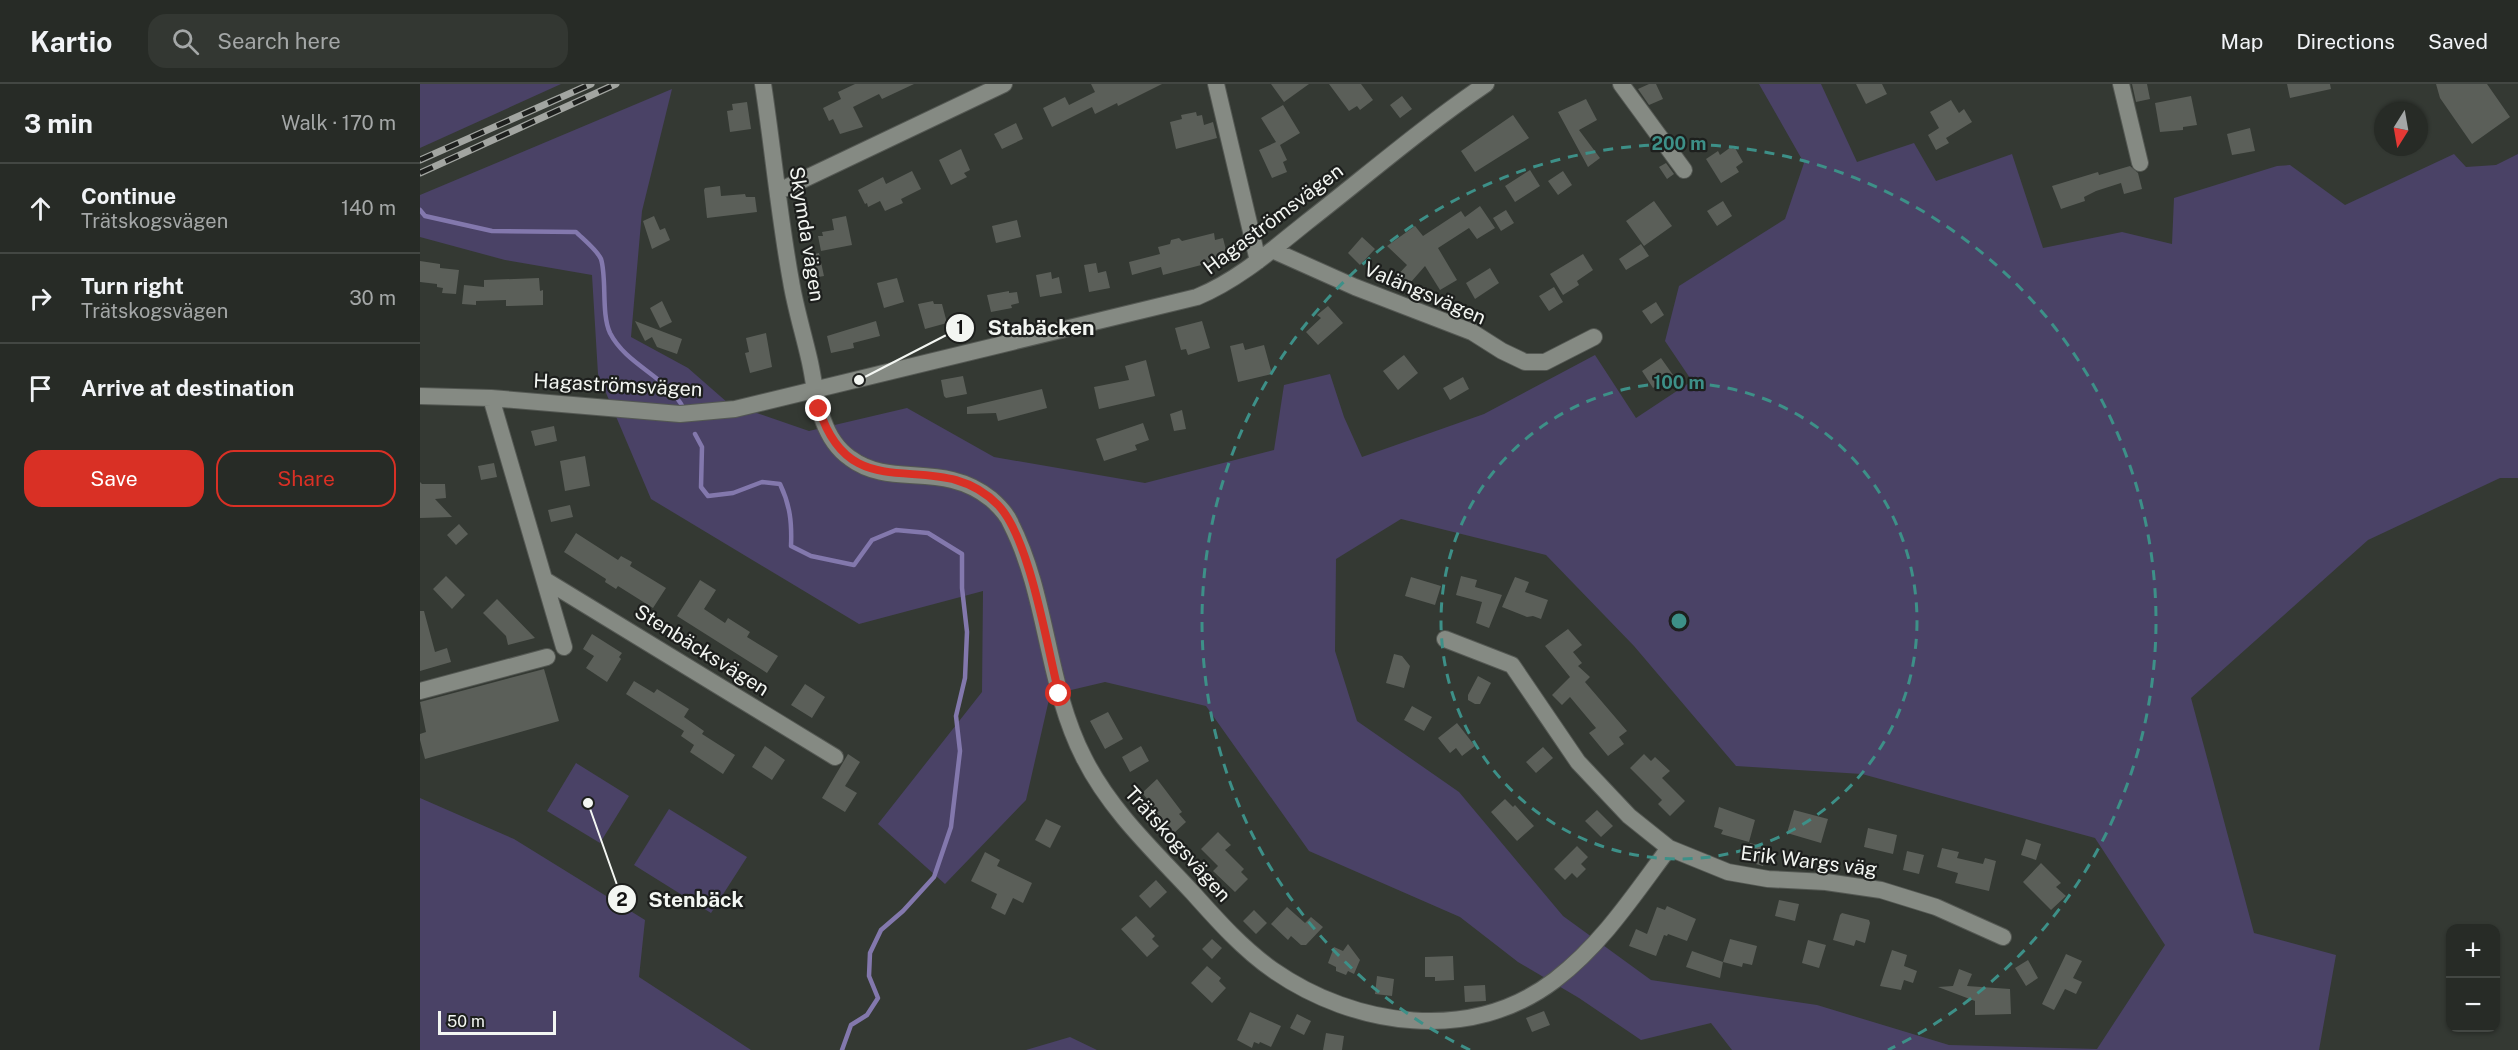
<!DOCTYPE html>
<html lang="en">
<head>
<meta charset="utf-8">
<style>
	body { margin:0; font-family:"Public Sans",sans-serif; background:#333732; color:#f1f3f6 }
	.controls { position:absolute; right:18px; bottom:18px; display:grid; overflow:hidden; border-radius:12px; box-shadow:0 2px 4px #0004 }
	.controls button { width:54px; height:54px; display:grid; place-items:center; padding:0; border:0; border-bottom:2px solid #434743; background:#272b26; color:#f1f3f6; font:30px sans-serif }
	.compass { position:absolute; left:1954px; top:18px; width:54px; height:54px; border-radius:50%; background:#272b26; box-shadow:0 2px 4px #0004; rotate:191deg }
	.scale { position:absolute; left:18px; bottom:15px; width:118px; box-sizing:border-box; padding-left:6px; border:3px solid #f3f6f2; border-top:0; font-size:16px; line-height:21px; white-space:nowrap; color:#f3f6f2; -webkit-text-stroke:4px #1d1f1d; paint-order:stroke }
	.stop { position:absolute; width:18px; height:18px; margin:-14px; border:4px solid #d93025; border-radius:50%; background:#fff }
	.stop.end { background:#d93025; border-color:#fff; box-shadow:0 2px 6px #0008 }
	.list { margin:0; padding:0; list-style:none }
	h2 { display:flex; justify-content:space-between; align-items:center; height:78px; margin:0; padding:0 24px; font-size:26px }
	h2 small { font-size:20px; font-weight:400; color:#a4a7a7 }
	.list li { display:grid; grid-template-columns:39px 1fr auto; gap:18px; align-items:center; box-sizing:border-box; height:90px; padding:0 24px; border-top:2px solid #434743 }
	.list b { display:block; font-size:22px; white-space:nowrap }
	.list p { margin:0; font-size:20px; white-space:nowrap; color:#a4a7a7 }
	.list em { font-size:20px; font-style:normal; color:#a4a7a7 }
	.actions { display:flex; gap:12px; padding:18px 24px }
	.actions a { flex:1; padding:14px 0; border:2px solid #d93025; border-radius:18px; text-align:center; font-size:21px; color:#d93025 }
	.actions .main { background:#d93025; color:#fff }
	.icon { flex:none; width:33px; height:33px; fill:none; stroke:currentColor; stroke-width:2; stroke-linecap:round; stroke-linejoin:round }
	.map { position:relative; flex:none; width:2098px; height:966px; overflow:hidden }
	header { display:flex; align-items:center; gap:36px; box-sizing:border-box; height:84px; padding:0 30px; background:#272b26; border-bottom:2px solid #434743 }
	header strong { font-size:28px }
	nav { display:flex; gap:33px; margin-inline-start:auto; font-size:21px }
	.search { width:420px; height:54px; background:#333732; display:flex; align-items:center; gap:15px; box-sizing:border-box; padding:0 21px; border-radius:18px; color:#a4a7a7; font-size:22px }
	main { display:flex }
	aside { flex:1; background:#272b26 }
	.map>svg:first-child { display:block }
</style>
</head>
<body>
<header>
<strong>Kartio</strong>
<div class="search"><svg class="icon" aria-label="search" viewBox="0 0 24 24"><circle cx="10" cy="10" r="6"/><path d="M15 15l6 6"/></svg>Search here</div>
<nav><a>Map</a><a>Directions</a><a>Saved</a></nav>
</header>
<main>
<aside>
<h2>3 min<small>Walk · 170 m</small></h2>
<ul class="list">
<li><svg class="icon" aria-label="ahead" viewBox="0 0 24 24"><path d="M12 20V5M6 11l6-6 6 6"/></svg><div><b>Continue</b><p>Trätskogsvägen</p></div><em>140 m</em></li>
<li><svg class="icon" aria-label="right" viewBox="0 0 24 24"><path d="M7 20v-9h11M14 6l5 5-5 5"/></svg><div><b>Turn right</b><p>Trätskogsvägen</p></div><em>30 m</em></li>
<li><svg class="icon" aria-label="arrive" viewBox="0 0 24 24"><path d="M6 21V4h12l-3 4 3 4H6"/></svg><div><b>Arrive at destination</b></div></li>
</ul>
<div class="actions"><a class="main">Save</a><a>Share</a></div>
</aside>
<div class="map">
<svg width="2098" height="966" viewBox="0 0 2098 966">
	<rect width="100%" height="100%" fill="#343933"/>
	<path fill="#4a4266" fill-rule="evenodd" d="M0 0H141L0 64Z
		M1339 0H1401L1437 78 1494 59 1516 97 1592 70 1623 164 1702 148 1752 160 1754 114 1857 82 1870 81 1925 121 2034 70 2046 83 2076 81 2098 70V394H2080L1948 456 1771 614 1834 849 1916 871 1899 966H1312L1291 939 1221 956 1159 914 1098 878 1040 833 889 767 786 622 685 598 630 611 606 716 525 800 458 740 562 608 563 507 439 540 231 415 178 290 172 191 85 176 0 153V111L252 5 222 127 211 253 268 284 308 319 389 347 487 324 574 373 725 399 854 366 864 301 910 290 924 333 942 373 1064 330 1175 271 1216 334 1272 297 1245 257 1259 202 1365 135 1384 79ZM981 435 1126 471 1214 562 1316 682 1442 690 1675 754 1745 861 1677 965 1529 961 1397 921 1231 896 1143 832 1039 708 937 637 915 567 916 475Z
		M156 679 209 712 180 759 127 727Z
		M0 714 94 755 225 836 219 893 331 966H0Z
		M249 725 327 773 291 829 214 781Z
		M650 953 677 966H606Z"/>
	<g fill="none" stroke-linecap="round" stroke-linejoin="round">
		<path stroke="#8378ad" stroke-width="4.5" d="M0 126 5 132 72 147 156 148C163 155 177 166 181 175 187 194 181 230 190 249 207 282 247 292 264 325
			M275 350 282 363 281 403 288 412 313 409 342 398 360 400C370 421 372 438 371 462L391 472 434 481 452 456 476 446 508 449 542 470V504L547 548 545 594 536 632 540 667 531 743 514 793 483 827 461 846 450 869 449 892 458 914 447 931 431 941 422 966"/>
	</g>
	<path fill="#5b5f59" d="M435 0H494L462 15 459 10 433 23 443 43 420 50 413 35 409 37 403 24 421 15 418 8Z
		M671 0H742L698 22 697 19 675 30 672 23 632 43 623 24 645 13 649 21 675 8Z
		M851 0H889L864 18Z
		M909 0H941L953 16 940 26 937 22 929 27Z
		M1229 0H1236L1243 15 1229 21 1218 5Z
		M1436 0H1462L1467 10 1446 20Z
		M1712 0H1727L1730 15 1716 18Z
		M1867 0H1910L1911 5 1870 14Z
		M2016 0H2067L2090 33 2052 60 2020 14Z
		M982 12 992 25 980 34 970 21Z
		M1771 12 1777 41 1763 43V46L1740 48 1735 19Z
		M1166 15 1177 36 1159 46 1180 74 1168 83 1138 28Z
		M1531 16 1539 29 1544 25 1552 38 1526 54 1529 59 1516 66 1508 51 1519 44 1510 28Z
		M327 18 331 45 310 48 307 27 313 26 312 20Z
		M863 21 880 49 860 61 867 76 863 78 867 88 852 94 839 66 856 58 841 34Z
		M776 28 777 32 782 31 784 41 793 38 797 54 756 65 750 38 762 35 761 31Z
		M1093 31 1109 54 1055 88 1041 67Z
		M596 39 603 55 582 65 574 50Z
		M1830 44 1835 67 1812 71 1807 50Z
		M1311 63 1313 65 1315 64 1323 78 1316 83 1319 88 1301 99 1286 75 1298 67 1300 71Z
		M541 65 550 86 544 89 547 93 531 101 519 76Z
		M1246 79 1254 90 1247 95 1239 83Z
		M1710 82 1718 89 1722 105 1704 110 1701 99 1676 107 1664 113 1665 117 1641 125 1632 102 1678 88 1679 91Z
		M1110 86 1120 102 1095 118 1085 102Z
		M492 87 501 105 481 115 483 119 465 127 460 117 448 123 447 119 445 120 438 106 463 93 466 100Z
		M1143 87 1152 101 1138 111 1128 97Z
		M300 102 301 112 325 110 326 113H335L337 128 287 134 284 106 285 104Z
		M1234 117 1252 142 1224 162 1206 137Z
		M1303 117 1312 132 1297 142 1287 127Z
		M1060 122 1075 144 1057 155 1049 144 1018 164 1037 196 1020 206 1005 182 984 206 973 196 987 181 967 162 995 142 1003 152 1041 127 1045 133Z
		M1086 126 1094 139 1081 147 1073 134Z
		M234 132 240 146 245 144 250 156 232 165 223 137Z
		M426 132 432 161 401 167 398 152H403L402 148 414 146 412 135Z
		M597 136 601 153 576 159 572 142Z
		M794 149 795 156 803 154 808 174 743 191 741 183 712 191 709 178 740 170 738 163 750 160 751 156 759 154 762 157Z
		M942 153 955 165 940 181 928 169Z
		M1221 160 1229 172 1206 186 1199 175Z
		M399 169 404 192 387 195 382 173Z
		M1163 170 1173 186 1157 197 1159 201 1143 211 1130 190Z
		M0 177 20 180V184L39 186 36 210 22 209 23 204 17 203V200L0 198Z
		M676 179 678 189 686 187 690 204 669 208 664 181Z
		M1070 184 1079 199 1055 215 1046 199Z
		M631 188 632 195 639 193 642 209 620 213 616 191Z
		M119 194 120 207 123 206V221L89 222H86V216L56 217V221L42 220 44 201 64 203V196Z
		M477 194 484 218 464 224 457 199Z
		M1134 203 1143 218 1129 227 1119 212Z
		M589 207V209L597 208 599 219 591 221 592 224 571 228 567 211Z
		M242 217 252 238 240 244 230 224Z
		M513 217 514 220H522L527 239 505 245 498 220Z
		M1236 218 1244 231 1231 240 1222 227Z
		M908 222 923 239 898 261 886 248 901 234 897 231Z
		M215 237 262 255 257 270 237 263 232 253 225 257Z
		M456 237 460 252 433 259 434 264 411 269 407 252Z
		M782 237 790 264 768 271 766 265 761 266 755 244Z
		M346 249 352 283 330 289 325 269 329 268 326 254Z
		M823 259 825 266 844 261 852 290 818 298 810 262Z
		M984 271 998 289 978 306 963 287Z
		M1241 274 1253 291 1233 304 1222 287Z
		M726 276 735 312 679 325 674 303 709 296 705 282Z
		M543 292 547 310 526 314 524 312 521 296Z
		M1043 293 1049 305 1030 316 1023 304Z
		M622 305 627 324 578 337 576 329 547 330V323Z
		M762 326 766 345 754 347 750 330Z
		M723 339 729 356 715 361 717 366 684 377 676 355Z
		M134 342 137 357 115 362 111 347Z
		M165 372 170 402 145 407 140 377Z
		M74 379 77 393 61 396 58 382Z
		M0 398 2 400H25L26 414 15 415 32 433 0 434Z
		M150 421 153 433 131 438 128 426Z
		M39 440 48 450 36 461 27 451Z
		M156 449 198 476 201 472 212 478 210 482 246 504 233 524 198 502 196 505 185 498 186 495 144 468Z
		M26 492 45 511 32 525 13 505Z
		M1041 492 1057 496 1055 503 1082 511 1069 544 1056 539 1062 518 1036 511Z
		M991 493 1021 502 1015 521 985 512Z
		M1095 493 1109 498 1105 508 1128 516 1121 535 1113 532 1107 533 1082 523Z
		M280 496 296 506 284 525 305 539 308 534 330 548 327 553 358 572 347 589 257 532Z
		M77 515 115 554 88 561 86 552 63 529Z
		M0 527H4L15 568 27 564 31 578 0 587Z
		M1148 545 1162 561 1153 568 1162 579 1158 582 1170 593 1165 598 1207 647 1199 653 1204 660 1188 672 1169 649 1176 644 1150 613 1142 621 1132 611 1150 593 1125 562Z
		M172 550 202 569 199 573 201 575 187 598 166 584 174 572 163 565Z
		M974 570 982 572 990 582 984 604 966 599Z
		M124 585 139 637 5 675 0 656V650L6 648 0 618Z
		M1058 592 1071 599 1060 620H1055L1048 616V611Z
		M214 597 234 609 237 605 269 625 264 633 284 647 282 650 315 671 303 690 270 668 274 661 261 652 264 647 206 610Z
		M385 600 405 613 392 634 371 621Z
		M992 622 1012 633 1004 647 984 636Z
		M688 628 703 655 685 665 670 637Z
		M1037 639 1055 662 1042 672 1036 664 1030 669 1018 654Z
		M345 662 365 676 352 696 332 683Z
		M721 662 729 677 710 688 702 673Z
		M1123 663 1133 674 1116 689 1106 678Z
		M428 670 440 678 425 702 437 709 425 728 402 714Z
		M1224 670 1231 677 1235 673 1250 687 1242 694 1265 717 1250 732 1238 720 1242 716 1210 684Z
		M737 695 762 728 759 730 766 738 754 749 734 729 737 726 722 709Z
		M1085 715 1093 723 1095 721 1114 742 1097 757 1071 728Z
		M1299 723 1335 736 1329 758 1301 750 1303 746 1294 743Z
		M1177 726 1193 742 1181 753 1165 737Z
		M1374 726 1408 735 1401 759 1367 749Z
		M626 735 641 742 630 764 615 756Z
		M1448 744 1477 751 1473 770 1444 763Z
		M798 748 811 761 805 766 824 785 821 788 828 795 815 808 793 787 798 782 781 765Z
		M1606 755 1621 760 1616 776 1601 771Z
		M1330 759 1349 764 1343 782 1325 777Z
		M1157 762 1168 773 1161 780 1166 785 1157 794 1152 789 1145 796 1134 785Z
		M1522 764 1539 768 1537 774 1563 780 1565 774 1576 777 1569 807 1535 799 1538 789 1517 783Z
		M1487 767 1504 771 1499 790 1483 786Z
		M565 768 580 776 577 782 612 799 603 819 593 814 585 831 571 824 577 810 551 797Z
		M1621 779 1641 799 1636 803 1646 812 1631 826 1603 798Z
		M736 796 747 808 730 824 719 812Z
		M1359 816 1379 820 1375 837 1355 832Z
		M1247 822 1276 835 1267 857 1248 850 1247 852 1244 851 1236 872 1209 862 1216 845 1227 850 1237 823 1245 826Z
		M867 823 885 839 891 833 903 843 886 861H881L871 852 868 856 851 840Z
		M834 826 847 839 836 850 823 837Z
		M1422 829 1449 836 1450 839 1445 859 1436 856 1434 862 1413 856 1420 831Z
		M716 832 735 852 732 855 739 862 727 873 701 845Z
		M792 855 802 864 792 875 782 865Z
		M1310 855 1337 862 1332 881 1323 879 1322 883 1303 878Z
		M1388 856 1406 861 1399 884 1382 879Z
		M928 860 940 876 934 890 928 887 926 891 916 887V883L908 879 914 863 923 867Z
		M1472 866 1487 871 1484 882 1497 887 1493 899 1484 896 1481 906 1460 902Z
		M1272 867 1303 878 1300 894 1266 883Z
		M1646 870 1662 877 1653 894 1662 898 1656 910 1645 905 1634 926 1622 920Z
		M1033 872 1034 896 1015 897V893H1005V873Z
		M1608 876 1618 894 1606 902 1595 884Z
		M787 882 801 894 799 897 806 904 792 919 771 899Z
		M1539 885 1552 890 1547 902 1590 905 1591 930 1555 931V917L1518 903 1533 902Z
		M957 892 974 895 972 912 955 910Z
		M1065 901 1066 917 1045 918 1044 902Z
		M1124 927 1130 941 1112 948 1106 934Z
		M830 928 861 942 851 963 840 958 839 960 834 958 832 964 817 956Z
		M877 930 891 937 884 951 870 944Z
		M906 949 924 952 922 966H903Z"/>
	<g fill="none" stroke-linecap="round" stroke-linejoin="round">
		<defs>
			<path id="minor" d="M343 0C353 65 359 132 371 197 375 222 383 248 389 274 394 294 395 317 403 336 408 350 417 365 430 374 471 405 523 376 571 415 579 422 587 430 591 440 628 513 626 600 664 674 690 726 734 767 773 809 798 837 823 865 853 886 935 943 1051 960 1135 896 1182 860 1214 811 1249 764
				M796 0 838 177
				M1201 0 1264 86
				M1701 0 1720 79
				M359 107 584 0
				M852 166 935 203 1052 248 1082 267 1105 278H1125L1174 253
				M0 312 71 314 260 330 315 325 777 213C818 196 852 166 887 138 946 92 1004 42 1066 0
				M71 314 144 563
				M125 496 415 673
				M1025 555 1092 581 1158 678 1209 732 1249 764 1308 788 1348 795 1406 798 1461 806 1516 823 1583 853
				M0 607 127 573"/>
		</defs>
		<use href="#minor" stroke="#545853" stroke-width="18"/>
		<use href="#minor" stroke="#858a83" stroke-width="16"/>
		<defs>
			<path id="rail" d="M0 76 171 0
				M0 89 196 0"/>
		</defs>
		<use href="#rail" stroke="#a2a5a1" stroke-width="7"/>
		<use href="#rail" stroke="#1d1f1d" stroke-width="4.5" stroke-dasharray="14" stroke-linecap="butt"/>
	</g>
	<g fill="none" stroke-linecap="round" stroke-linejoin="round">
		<path stroke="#d93025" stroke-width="8" d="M399 325C433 431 517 358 578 421 610 454 627 563 639 610"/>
	</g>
	<g fill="none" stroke="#3d9088" stroke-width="3" stroke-dasharray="10 8">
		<circle cx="1259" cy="537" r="238"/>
		<path d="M1050 966A477 477 0 1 1 1468 966"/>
	</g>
	<g text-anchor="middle" stroke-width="4.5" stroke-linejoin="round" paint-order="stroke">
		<g font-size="20" fill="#f3f6f2" stroke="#1d1f1d">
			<text transform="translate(853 135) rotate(-37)" y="7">Hagaströmsvägen</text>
			<text transform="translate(387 150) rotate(81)" y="7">Skymda vägen</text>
			<text transform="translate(1005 209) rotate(23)" y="7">Valängsvägen</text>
			<text transform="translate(198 301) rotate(3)" y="7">Hagaströmsvägen</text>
			<text transform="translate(282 566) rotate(32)" y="7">Stenbäcksvägen</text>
			<text transform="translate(758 760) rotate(48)" y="7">Trätskogsvägen</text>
			<text transform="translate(1389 777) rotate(7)" y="7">Erik Wargs väg</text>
		</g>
	</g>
	<circle cx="1259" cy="537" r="9" fill="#3d9088" stroke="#1d1f1d" stroke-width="3"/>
	<g font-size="18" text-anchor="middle" font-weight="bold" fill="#3d9088" stroke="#1d1f1d" stroke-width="4.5" stroke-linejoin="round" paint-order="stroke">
		<text x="1259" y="66">200 m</text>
		<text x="1259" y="305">100 m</text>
	</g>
	<path fill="none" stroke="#f3f6f2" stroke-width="2" d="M439 296L540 244M168 719L202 815"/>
	<g fill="#f3f6f2" stroke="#1d1f1d" stroke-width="2">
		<circle cx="439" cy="296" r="6"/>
		<circle cx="168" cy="719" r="6"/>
		<circle cx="540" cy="244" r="15"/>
		<circle cx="202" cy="815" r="15"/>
	</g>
	<g font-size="18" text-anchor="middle" font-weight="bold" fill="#111">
		<text x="540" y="250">1</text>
		<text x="202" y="822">2</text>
	</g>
	<g font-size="21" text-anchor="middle" font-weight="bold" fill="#f3f6f2" stroke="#1d1f1d" stroke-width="4.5" stroke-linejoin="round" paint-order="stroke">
		<text x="621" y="251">Stabäcken</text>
		<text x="276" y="823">Stenbäck</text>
	</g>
</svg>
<div class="controls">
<button>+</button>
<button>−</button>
</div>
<svg class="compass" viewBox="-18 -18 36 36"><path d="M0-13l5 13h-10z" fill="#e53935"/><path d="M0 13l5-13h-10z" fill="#a4a7a7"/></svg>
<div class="scale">50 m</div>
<div class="stop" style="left:639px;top:610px"></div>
<div class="stop end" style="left:399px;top:325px"></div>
</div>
</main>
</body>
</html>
